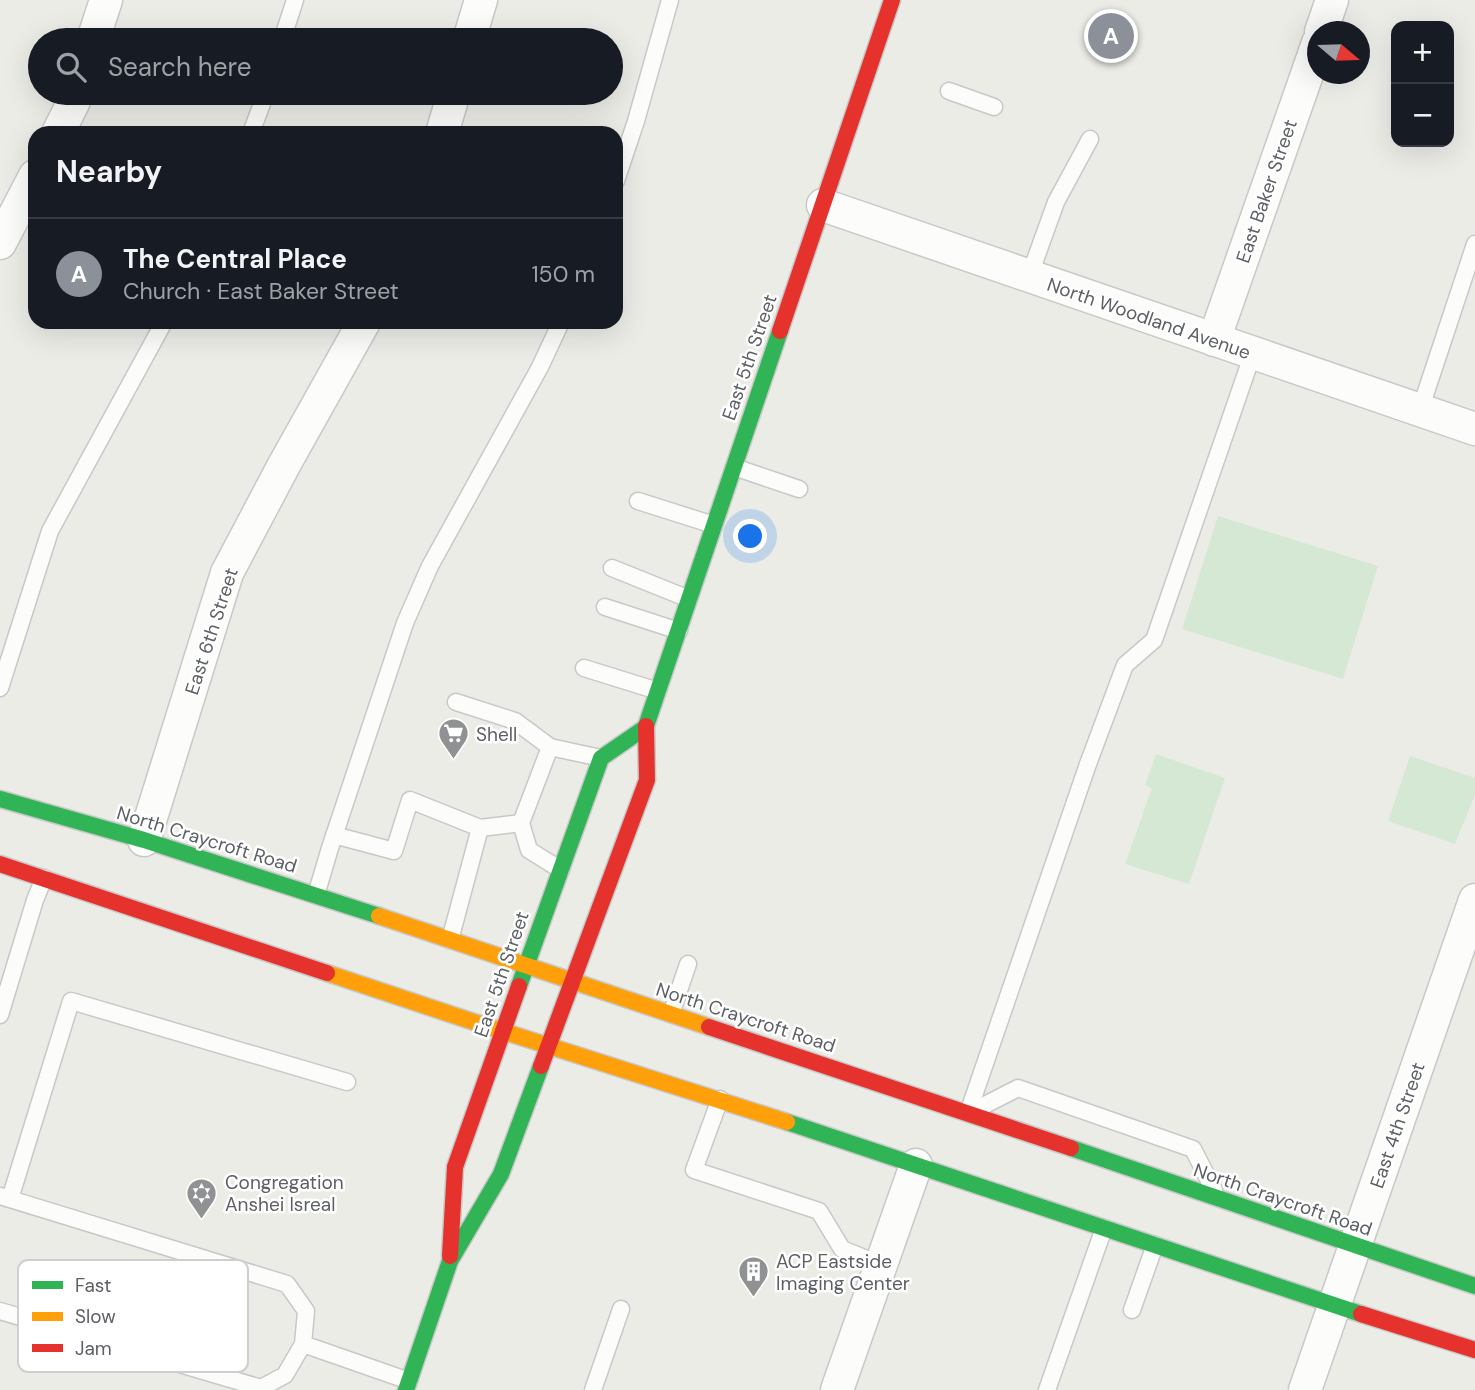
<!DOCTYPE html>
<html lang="en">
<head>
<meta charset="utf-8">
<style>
	body { margin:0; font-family:"DM Sans",sans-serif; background:#242831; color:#f1f3f6 }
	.controls { position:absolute; right:21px; top:21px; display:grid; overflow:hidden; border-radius:14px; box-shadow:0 7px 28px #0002 }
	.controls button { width:63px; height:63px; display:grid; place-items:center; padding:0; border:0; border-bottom:2px solid #363941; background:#171b24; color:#f1f3f6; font:35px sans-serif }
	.compass { position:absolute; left:1307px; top:21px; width:63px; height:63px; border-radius:50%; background:#171b24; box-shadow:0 7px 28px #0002; rotate:109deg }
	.you { position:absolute; left:751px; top:537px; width:24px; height:24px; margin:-18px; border:5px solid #fff; border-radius:50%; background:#1a73e8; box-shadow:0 0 0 10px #1a73e833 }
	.badge { display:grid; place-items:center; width:46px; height:46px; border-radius:50%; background:#8c9099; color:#fff; font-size:23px; font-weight:700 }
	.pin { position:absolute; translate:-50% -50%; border:4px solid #fff; box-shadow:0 2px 7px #0006 }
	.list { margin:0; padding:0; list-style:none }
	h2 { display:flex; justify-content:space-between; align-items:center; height:91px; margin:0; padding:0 28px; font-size:30px }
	h2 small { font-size:23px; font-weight:400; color:#9ea1a6 }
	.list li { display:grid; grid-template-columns:46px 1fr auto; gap:21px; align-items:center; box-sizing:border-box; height:112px; padding:0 28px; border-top:2px solid #363941 }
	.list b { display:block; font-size:26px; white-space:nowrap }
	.list p { margin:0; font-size:23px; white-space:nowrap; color:#9ea1a6 }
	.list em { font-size:23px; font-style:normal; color:#9ea1a6 }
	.icon { flex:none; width:38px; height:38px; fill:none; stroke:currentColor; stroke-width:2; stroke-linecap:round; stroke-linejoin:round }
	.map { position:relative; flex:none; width:1475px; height:1390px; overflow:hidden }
	.search { position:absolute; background:#171b24; box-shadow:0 7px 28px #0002; left:28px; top:28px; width:595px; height:77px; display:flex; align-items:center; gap:18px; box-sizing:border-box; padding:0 24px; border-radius:38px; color:#9ea1a6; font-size:26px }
	.panel { position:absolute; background:#171b24; box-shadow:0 7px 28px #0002; left:28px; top:126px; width:595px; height:203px; border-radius:21px }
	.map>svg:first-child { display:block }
</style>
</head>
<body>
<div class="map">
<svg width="1475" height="1390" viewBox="0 0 1475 1390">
	<rect width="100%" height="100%" fill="#ecece7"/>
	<path fill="#d5e8d4" d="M1218 516 1378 566 1343 679 1182 629Z
		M1156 754 1225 778 1189 884 1125 864 1152 788 1145 785Z
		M1410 756 1475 778V795L1455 844 1388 821Z"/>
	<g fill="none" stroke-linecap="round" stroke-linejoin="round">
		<defs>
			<path id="lane" d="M282 40 295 0
				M949 91 994 107
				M251 133 266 93
				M616 181 636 121 670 0
				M1029 277 1056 202 1090 139
				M1420 410 1475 244
				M734 467 799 489
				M638 501 714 525
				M612 568 689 599
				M605 607 679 631
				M584 668 658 691
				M0 688 50 531 164 322
				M456 702 515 721 550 747
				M521 823 529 850 561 870
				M334 835 394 851 410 800 480 828 521 823 550 747 601 758
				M316 895 330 848 405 623 430 566 540 367 561 322
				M450 940 480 828
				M671 1014 688 964
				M0 1015 35 900 44 878
				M720 1099 694 1170 819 1211 842 1249 881 1265
				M973 1111 1018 1088 1193 1149 1214 1190
				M968 1113 1088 764 1125 665 1154 640 1253 353
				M0 1196 287 1284 306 1311 303 1344 285 1375 261 1388 0 1311
				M10 1199 71 1001 347 1082
				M1132 1310 1155 1245
				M303 1344 409 1381
				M593 1390 621 1309
				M1047 1390 1104 1228"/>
			<path id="street" d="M1321 32 1332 0
				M93 40 106 0
				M469 40 481 0
				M58 133 73 103 77 93
				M442 133 454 93
				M823 205 1475 429
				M0 243 35 176
				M1214 340 1318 43
				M144 840 227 573 284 465 364 322
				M837 1390 916 1165
				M1305 1390 1475 900"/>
			<path id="fast" d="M646 726 780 331
				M0 799 144 840 379 916
				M519 986 601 758 646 727
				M787 1122 1361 1314
				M1071 1148 1475 1286
				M406 1390 450 1261 501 1174 541 1066"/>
			<path id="slow" d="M379 916 709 1027
				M327 973 474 1022 787 1122"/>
			<path id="jam" d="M780 331 892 0
				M0 864 327 973
				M709 1027 1071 1148
				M541 1066 647 780 646 726
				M450 1256 455 1167 519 986
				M1361 1314 1475 1350"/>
		</defs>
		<use href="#lane" stroke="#c8c8c8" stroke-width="19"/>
		<use href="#street" stroke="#c8c8c8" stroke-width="35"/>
		<use href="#fast" stroke="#c7c8c8" stroke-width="19"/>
		<use href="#slow" stroke="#c7c8c8" stroke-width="19"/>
		<use href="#jam" stroke="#c7c8c8" stroke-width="19"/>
		<use href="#lane" stroke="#fcfcfb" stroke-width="16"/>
		<use href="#street" stroke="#fcfcfb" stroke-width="32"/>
		<use href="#fast" stroke="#30b455" stroke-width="16"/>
		<use href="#slow" stroke="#ff9f0a" stroke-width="16"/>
		<use href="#jam" stroke="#e5322d" stroke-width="16"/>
	</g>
	<defs>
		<symbol id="supermarket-pin" viewBox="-11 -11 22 30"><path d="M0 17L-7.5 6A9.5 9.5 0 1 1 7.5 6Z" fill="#8f9192" stroke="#fff"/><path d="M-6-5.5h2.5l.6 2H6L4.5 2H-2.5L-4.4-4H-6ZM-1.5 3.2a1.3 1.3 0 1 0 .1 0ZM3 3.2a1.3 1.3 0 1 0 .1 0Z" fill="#fff"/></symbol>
		<symbol id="synagogue-pin" viewBox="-11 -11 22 30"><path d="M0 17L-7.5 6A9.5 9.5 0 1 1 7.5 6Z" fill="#8f9192" stroke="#fff"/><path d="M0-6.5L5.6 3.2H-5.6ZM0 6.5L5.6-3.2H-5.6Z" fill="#fff"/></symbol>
		<symbol id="building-pin" viewBox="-11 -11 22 30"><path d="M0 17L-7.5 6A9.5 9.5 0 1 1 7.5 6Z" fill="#8f9192" stroke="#fff"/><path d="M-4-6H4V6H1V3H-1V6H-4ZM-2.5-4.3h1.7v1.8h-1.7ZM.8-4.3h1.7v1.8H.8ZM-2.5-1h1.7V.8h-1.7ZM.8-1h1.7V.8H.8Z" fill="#fff"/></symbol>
	</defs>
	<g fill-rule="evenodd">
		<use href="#supermarket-pin" x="436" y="716" width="35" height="47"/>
		<use href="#synagogue-pin" x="184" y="1176" width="35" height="47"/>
		<use href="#building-pin" x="736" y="1254" width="35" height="47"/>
	</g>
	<g text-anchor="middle" stroke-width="5" stroke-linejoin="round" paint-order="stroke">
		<g font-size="19" fill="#5d6064" stroke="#fff">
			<text transform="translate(1266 191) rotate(-71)" y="7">East Baker Street</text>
			<text transform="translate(1149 318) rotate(19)" y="7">North Woodland Avenue</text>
			<text transform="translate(749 357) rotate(-71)" y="7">East 5th Street</text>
			<text transform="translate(211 631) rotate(-72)" y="7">East 6th Street</text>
			<text transform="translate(207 839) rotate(17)" y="7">North Craycroft Road</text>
			<text transform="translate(501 974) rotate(-71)" y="7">East 5th Street</text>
			<text transform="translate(746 1017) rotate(18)" y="7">North Craycroft Road</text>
			<text transform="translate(1397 1125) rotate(-71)" y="7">East 4th Street</text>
			<text transform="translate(1283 1199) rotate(19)" y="7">North Craycroft Road</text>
		</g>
		<g font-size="19" fill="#5d6064" stroke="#fff" text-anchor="start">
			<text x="476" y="741">Shell</text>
			<text x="225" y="1189">Congregation<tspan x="225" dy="22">Anshei Isreal</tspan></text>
			<text x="776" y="1268">ACP Eastside<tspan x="776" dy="22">Imaging Center</tspan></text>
		</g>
	</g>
	<rect x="18" y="1260" width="230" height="112" rx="10" fill="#fff" stroke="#cecfd0" stroke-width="2"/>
	<rect x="32" y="1281" width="31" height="8" fill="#30b455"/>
	<rect x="32" y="1312" width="31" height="9" fill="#ff9f0a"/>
	<rect x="32" y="1344" width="31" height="8" fill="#e5322d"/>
	<g font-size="19" fill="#5d6064">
		<text x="75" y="1292">Fast</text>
		<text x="75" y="1323">Slow</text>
		<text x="75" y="1355">Jam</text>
	</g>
</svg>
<div class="controls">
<button>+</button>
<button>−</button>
</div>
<svg class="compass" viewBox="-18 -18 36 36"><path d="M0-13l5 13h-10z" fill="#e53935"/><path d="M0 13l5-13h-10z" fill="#9ea1a6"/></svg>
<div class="you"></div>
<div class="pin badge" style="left:1111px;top:36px">A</div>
<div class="search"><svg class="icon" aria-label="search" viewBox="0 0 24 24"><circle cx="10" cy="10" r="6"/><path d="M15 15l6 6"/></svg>Search here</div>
<section class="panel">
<h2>Nearby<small></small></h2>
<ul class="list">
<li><span class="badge">A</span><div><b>The Central Place</b><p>Church · East Baker Street</p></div><em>150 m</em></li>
</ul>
</section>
</div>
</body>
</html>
